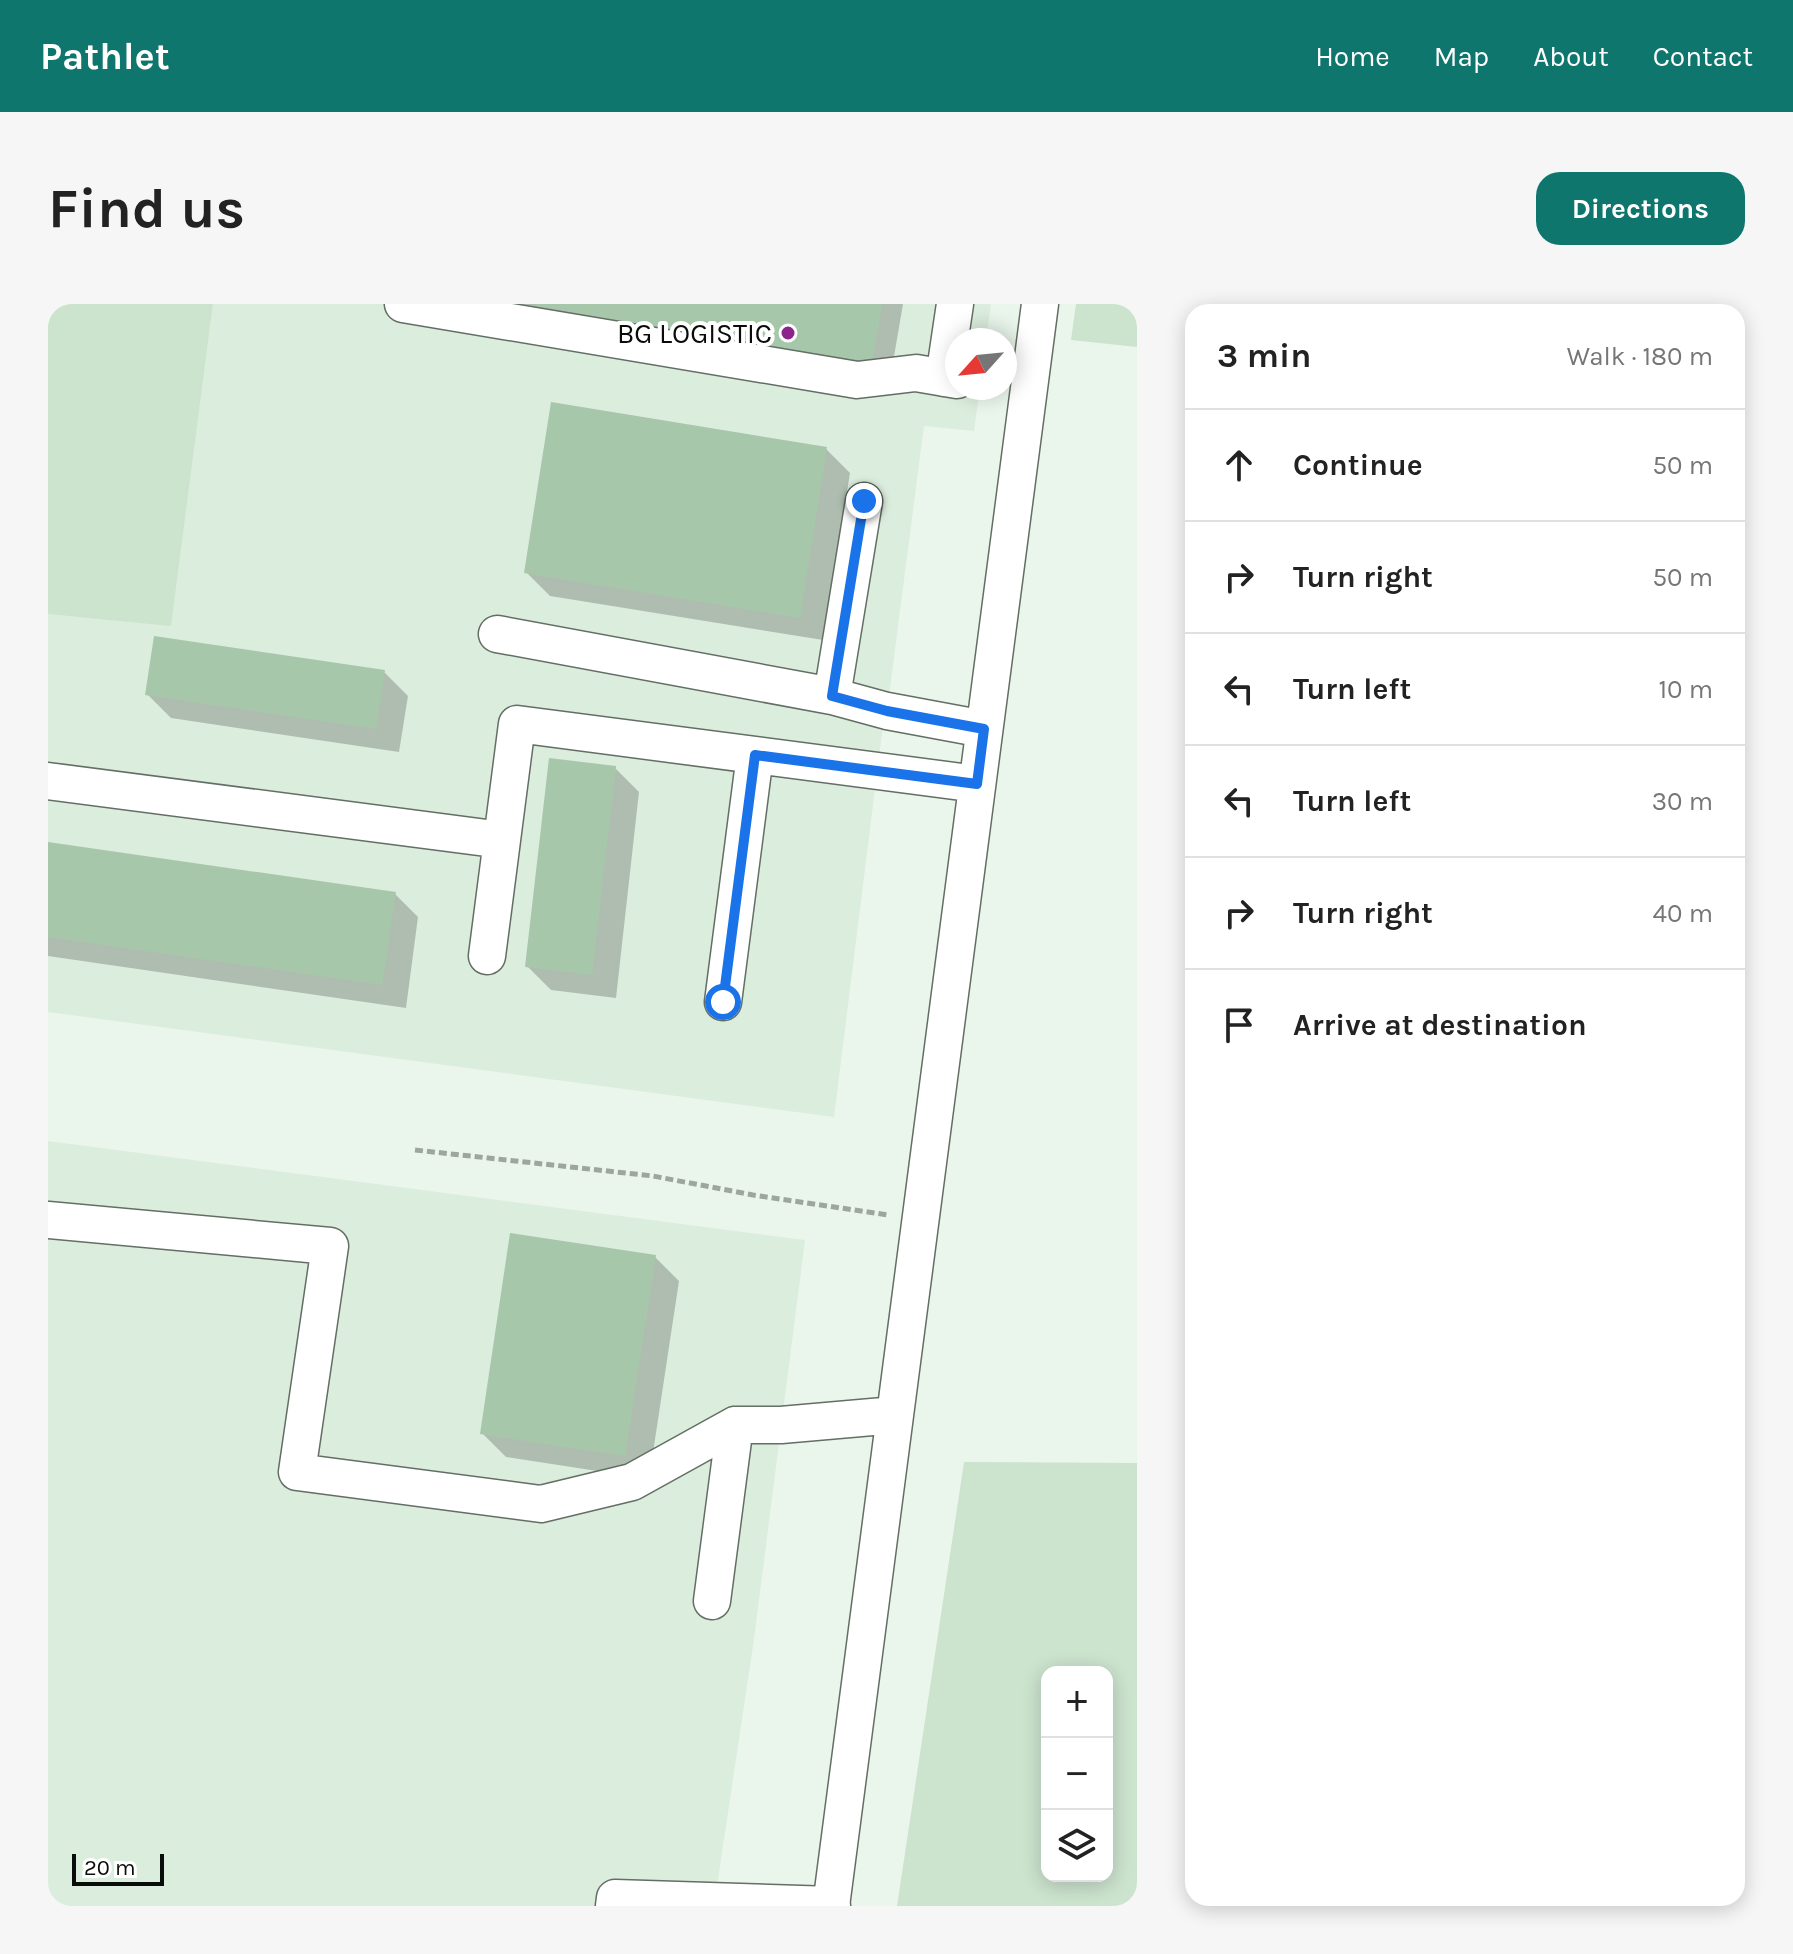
<!DOCTYPE html>
<html lang="en">
<head>
<meta charset="utf-8">
<style>
	body { margin:0; font-family:Karla,sans-serif; background:#f6f6f6; color:#222 }
	.controls { position:absolute; right:24px; bottom:24px; display:grid; overflow:hidden; border-radius:16px; box-shadow:0 4px 20px #0003 }
	.controls button { width:72px; height:72px; display:grid; place-items:center; padding:0; border:0; border-bottom:2px solid #e0e0e0; background:#fff; color:#222; font:40px sans-serif }
	.compass { position:absolute; left:897px; top:24px; width:72px; height:72px; border-radius:50%; background:#fff; box-shadow:0 4px 20px #0003; rotate:243deg }
	.scale { position:absolute; left:24px; bottom:20px; width:92px; box-sizing:border-box; padding-left:8px; border:4px solid #090d0a; border-top:0; font-size:22px; line-height:28px; white-space:nowrap; color:#090d0a; -webkit-text-stroke:6px #fff; paint-order:stroke }
	.stop { position:absolute; width:24px; height:24px; margin:-18px; border:6px solid #1a73e8; border-radius:50%; background:#fff }
	.stop.end { background:#1a73e8; border-color:#fff; box-shadow:0 2px 8px #0008 }
	.list { margin:0; padding:0; list-style:none }
	h2 { display:flex; justify-content:space-between; align-items:center; height:104px; margin:0; padding:0 32px; font-size:34px }
	h2 small { font-size:26px; font-weight:400; color:#767676 }
	.list li { display:grid; grid-template-columns:52px 1fr auto; gap:24px; align-items:center; box-sizing:border-box; height:112px; padding:0 32px; border-top:2px solid #e0e0e0 }
	.list b { display:block; font-size:30px; white-space:nowrap }
	.list em { font-size:26px; font-style:normal; color:#767676 }
	.icon { flex:none; width:44px; height:44px; fill:none; stroke:currentColor; stroke-width:2; stroke-linecap:round; stroke-linejoin:round }
	.map { position:relative; flex:none; width:1089px; height:1602px; overflow:hidden; border-radius:24px }
	header { display:flex; align-items:center; gap:48px; box-sizing:border-box; height:112px; padding:0 40px; background:#0f766e; color:#fff }
	header strong { font-size:38px }
	nav { display:flex; gap:44px; margin-inline-start:auto; font-size:28px }
	.intro { display:flex; align-items:center; justify-content:space-between; box-sizing:border-box; height:192px; padding:0 48px }
	h1 { margin:0; font-size:56px }
	.button { padding:20px 36px; border-radius:24px; background:#0f766e; color:#fff; font-size:28px; font-weight:700 }
	main { display:flex; gap:48px; padding:0 48px }
	aside { flex:1; background:#fff; border-radius:24px; box-shadow:0 4px 20px #0003 }
	.map>svg:first-child { display:block }
</style>
</head>
<body>
<header>
<strong>Pathlet</strong>
<nav><a>Home</a><a>Map</a><a>About</a><a>Contact</a></nav>
</header>
<div class="intro"><h1>Find us</h1><a class="button">Directions</a></div>
<main>
<div class="map">
<svg width="1089" height="1602" viewBox="0 0 1089 1602">
	<rect width="100%" height="100%" fill="#eaf6eb"/>
	<path fill="#dbeddd" d="M165 0H943L938 36H909V84H932L926 127 876 122 839 407 834 429 786 813 0 708V310L123 321Z
		M0 837 757 936 706 1335 666 1602H0Z"/>
	<path fill="#cce3ce" fill-rule="evenodd" d="M0 0H165L123 322 0 310Z
		M1028 0H1089V43L1023 36Z
		M916 1158 1089 1159V1602H849ZM1059 1368V1572H999V1368Z"/>
	<path fill="#0003" d="M395 0H855L842 76Z
		M778 145 802 169 775 336 502 292 478 268Z
		M336 368 360 392 351 448 123 414 99 390Z
		M567 464 591 488 568 694 503 686 479 662Z
		M0 540 347 590 370 613 358 704 0 652Z
		M607 953 631 977 601 1175 458 1153 434 1129Z"/>
	<path fill="#a7c7aa" d="M488 0H834L824 59 488 2Z
		M503 98 779 143 752 314 476 269Z
		M106 332 337 366 328 425 97 391Z
		M501 454 568 462 544 671 477 663Z
		M0 538 348 588 334 681 0 633Z
		M462 929 608 951 577 1152 432 1130Z"/>
	<g fill="none" stroke-linecap="round" stroke-linejoin="round">
		<defs>
			<path id="minor" d="M355 0 809 76 868 69 909 76
				M896 74 907 0
				M449 330 784 392 839 407 936 425
				M784 392 816 197
				M0 477 454 536
				M439 652 469 420 929 480
				M675 698 707 451
				M0 916 282 942 249 1168 493 1200 584 1178 687 1121
				M664 1297 687 1121H733L847 1111
				M566 1602 567 1594 784 1601
				M783 1602 992 0"/>
		</defs>
		<use href="#minor" stroke="#636e64" stroke-width="39"/>
		<path stroke="#9da69e" stroke-width="5" stroke-dasharray="8 4" stroke-linecap="butt" d="M367 846 605 872 705 891 840 911"/>
		<use href="#minor" stroke="#fff" stroke-width="36"/>
	</g>
	<g fill="none" stroke-linecap="round" stroke-linejoin="round">
		<path stroke="#1a73e8" stroke-width="10" d="M675 698 707 451 929 480 936 425 839 407 784 392 816 197"/>
	</g>
	<circle fill="#8b258c" stroke="#fff" stroke-width="3" cx="740" cy="29" r="8"/>
	<g text-anchor="middle" stroke-width="8" stroke-linejoin="round" paint-order="stroke">
		<g font-size="28" fill="#090d0a" stroke="#fff" text-anchor="end">
			<text x="724" y="39">BG LOGISTIC</text>
		</g>
	</g>
</svg>
<div class="controls">
<button>+</button>
<button>−</button>
<button><svg class="icon" aria-label="layers" viewBox="0 0 24 24"><path d="M12 4l9 5-9 5-9-5zM3 14l9 5 9-5"/></svg></button>
</div>
<svg class="compass" viewBox="-18 -18 36 36"><path d="M0-13l5 13h-10z" fill="#e53935"/><path d="M0 13l5-13h-10z" fill="#767676"/></svg>
<div class="scale">20 m</div>
<div class="stop" style="left:675px;top:698px"></div>
<div class="stop end" style="left:816px;top:197px"></div>
</div>
<aside>
<h2>3 min<small>Walk · 180 m</small></h2>
<ul class="list">
<li><svg class="icon" aria-label="ahead" viewBox="0 0 24 24"><path d="M12 20V5M6 11l6-6 6 6"/></svg><div><b>Continue</b></div><em>50 m</em></li>
<li><svg class="icon" aria-label="right" viewBox="0 0 24 24"><path d="M7 20v-9h11M14 6l5 5-5 5"/></svg><div><b>Turn right</b></div><em>50 m</em></li>
<li><svg class="icon" aria-label="left" viewBox="0 0 24 24"><path d="M17 20v-9H6M10 6l-5 5 5 5"/></svg><div><b>Turn left</b></div><em>10 m</em></li>
<li><svg class="icon" aria-label="left" viewBox="0 0 24 24"><path d="M17 20v-9H6M10 6l-5 5 5 5"/></svg><div><b>Turn left</b></div><em>30 m</em></li>
<li><svg class="icon" aria-label="right" viewBox="0 0 24 24"><path d="M7 20v-9h11M14 6l5 5-5 5"/></svg><div><b>Turn right</b></div><em>40 m</em></li>
<li><svg class="icon" aria-label="arrive" viewBox="0 0 24 24"><path d="M6 21V4h12l-3 4 3 4H6"/></svg><div><b>Arrive at destination</b></div></li>
</ul>
</aside>
</main>
</body>
</html>
